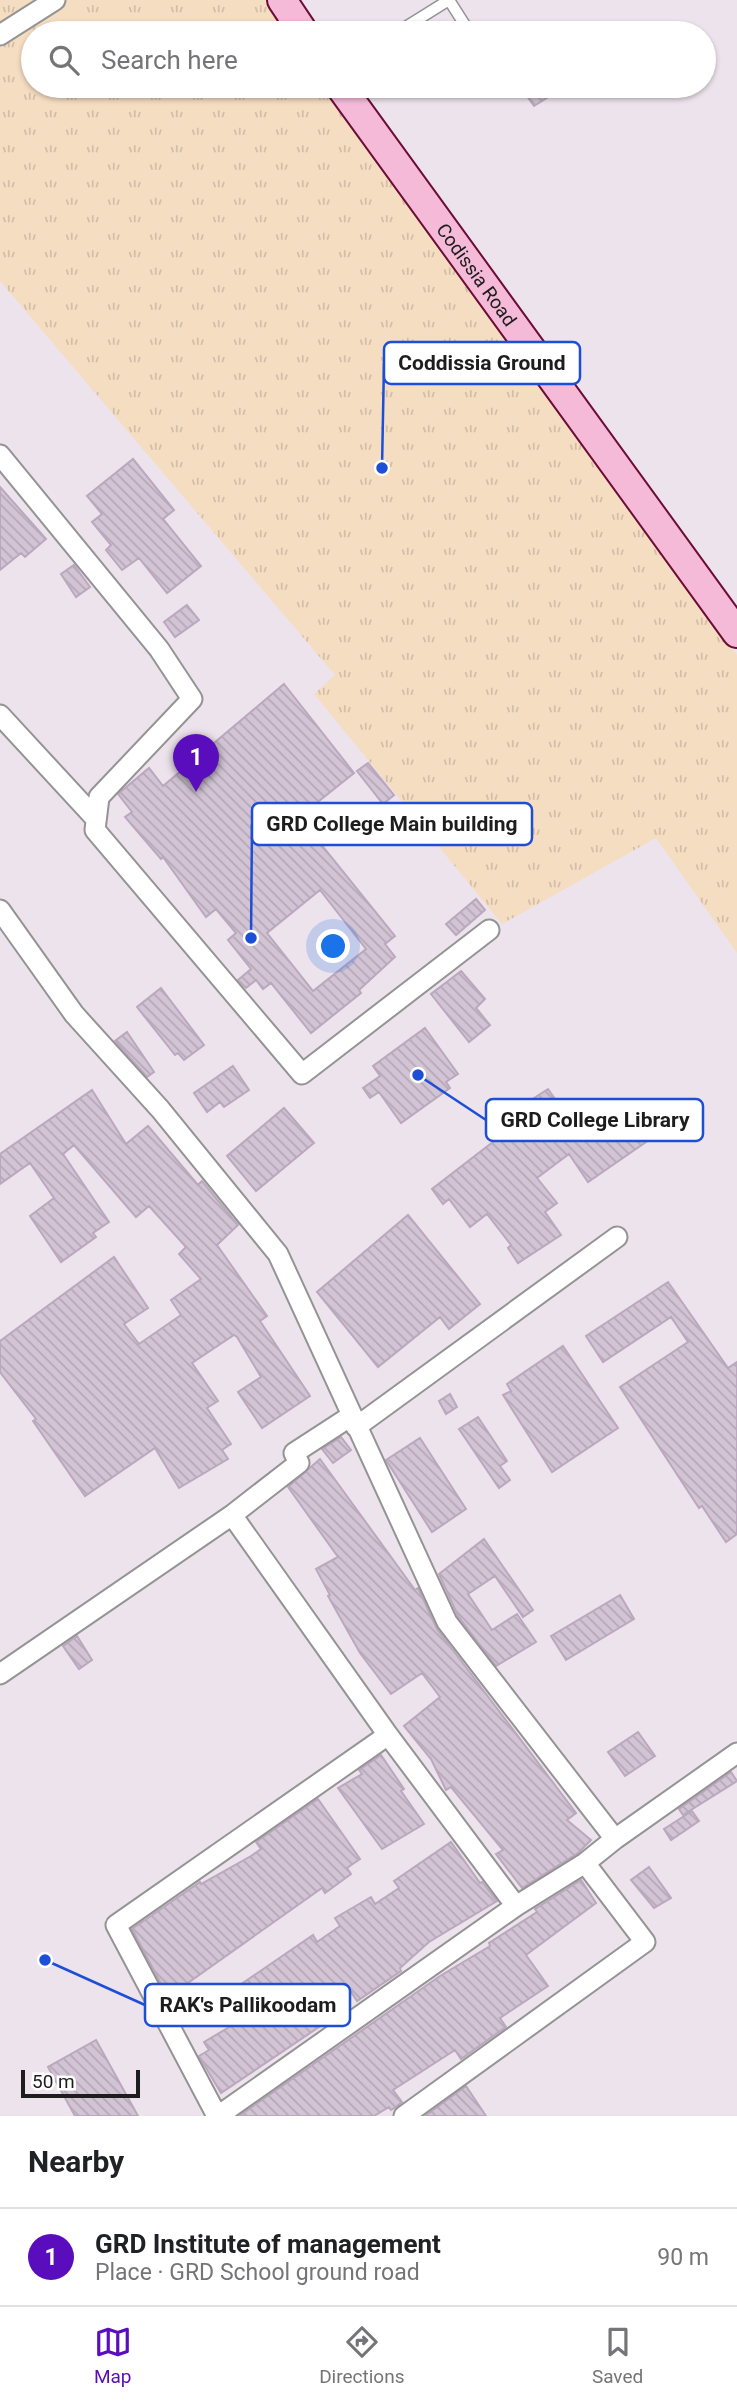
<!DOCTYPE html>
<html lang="en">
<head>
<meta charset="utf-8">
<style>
	body { margin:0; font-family:Roboto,sans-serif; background:#f6f6f6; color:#202124 }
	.scale { position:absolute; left:21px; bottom:18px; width:119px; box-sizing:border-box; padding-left:7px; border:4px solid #1d1d1d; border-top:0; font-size:19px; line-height:24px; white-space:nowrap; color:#1d1d1d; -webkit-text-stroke:5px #fff; paint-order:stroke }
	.you { position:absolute; left:334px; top:947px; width:24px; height:24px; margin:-18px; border:5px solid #fff; border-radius:50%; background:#1a73e8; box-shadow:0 0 0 10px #1a73e833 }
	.badge { display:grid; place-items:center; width:46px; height:46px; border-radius:50%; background:#5a0dbd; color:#fff; font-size:23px; font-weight:700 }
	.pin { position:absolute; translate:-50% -58px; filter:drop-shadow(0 2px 4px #0008) }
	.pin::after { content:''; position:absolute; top:37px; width:24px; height:21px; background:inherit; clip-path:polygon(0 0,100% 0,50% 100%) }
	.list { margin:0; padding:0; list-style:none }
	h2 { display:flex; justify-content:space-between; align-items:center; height:91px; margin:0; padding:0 28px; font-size:30px }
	h2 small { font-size:23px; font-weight:400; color:#757577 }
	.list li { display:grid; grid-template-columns:46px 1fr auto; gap:21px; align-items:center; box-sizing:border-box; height:98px; padding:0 28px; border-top:2px solid #e0e0e0 }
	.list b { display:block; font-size:26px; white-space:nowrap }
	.list p { margin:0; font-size:23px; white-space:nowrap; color:#757577 }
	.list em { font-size:23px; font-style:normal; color:#757577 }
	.icon { flex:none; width:38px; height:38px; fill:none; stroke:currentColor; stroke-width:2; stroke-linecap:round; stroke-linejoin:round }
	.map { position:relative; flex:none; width:737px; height:2116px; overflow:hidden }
	.search { position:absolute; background:#fff; box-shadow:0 2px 5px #0004; left:21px; right:21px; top:21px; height:77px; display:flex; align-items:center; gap:18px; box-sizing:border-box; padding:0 24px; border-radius:38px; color:#757577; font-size:26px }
	.sheet { height:189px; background:#fff }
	nav { display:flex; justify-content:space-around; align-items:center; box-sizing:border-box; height:98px; border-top:2px solid #e0e0e0; background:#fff; font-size:19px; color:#757577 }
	nav a { display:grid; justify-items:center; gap:4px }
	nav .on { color:#5a0dbd }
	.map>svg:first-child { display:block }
</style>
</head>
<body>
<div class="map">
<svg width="737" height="2116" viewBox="0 0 737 2116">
	<defs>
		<pattern id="park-tufts" width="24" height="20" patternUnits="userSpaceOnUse" patternTransform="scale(1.75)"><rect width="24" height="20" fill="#f5ddc2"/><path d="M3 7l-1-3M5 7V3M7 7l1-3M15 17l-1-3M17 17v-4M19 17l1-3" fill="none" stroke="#d2bda6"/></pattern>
		<pattern id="building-back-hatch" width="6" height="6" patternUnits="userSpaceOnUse" patternTransform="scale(1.75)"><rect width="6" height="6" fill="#d2c4d4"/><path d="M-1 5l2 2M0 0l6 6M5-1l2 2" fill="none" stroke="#b4a8b6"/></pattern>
	</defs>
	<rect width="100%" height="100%" fill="#ede3ec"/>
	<path fill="url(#park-tufts)" d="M0 0H267L291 33H33V86H327L737 655V953L656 838 502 924 314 694 335 675 0 281Z"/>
	<path fill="url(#building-back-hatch)" stroke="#bba7be" stroke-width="2" fill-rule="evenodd" d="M536 86H566L534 106 525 93Z
		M133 459 174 510 163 519 201 566 167 593 139 558 122 570 106 550 111 545 92 522 102 514 87 496Z
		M0 487 46 539 25 557 21 553 0 570Z
		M74 565 90 587 76 597 61 574Z
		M187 605 199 620 175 637 164 622Z
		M284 684 354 773 299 817 395 936 385 944 395 957 359 990 361 993 311 1033 271 983 263 989 256 980 246 988 238 980 251 969 228 940 236 933 216 909 206 917 163 857 161 859 125 817 132 812 118 794 149 768 163 786ZM320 890 366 949 313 991 267 933Z
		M368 763 394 795 383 804 357 771Z
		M476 899 485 910 456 935 446 924Z
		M461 971 485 999 476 1008 490 1025 469 1042 431 994Z
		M161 988 204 1045 184 1060 178 1053 175 1055 137 1007Z
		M425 1028 458 1074 446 1082 450 1088 401 1123 379 1092 370 1098 363 1088 380 1076 373 1066Z
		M127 1032 154 1072 147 1077 115 1041Z
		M233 1066 249 1090 224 1107 220 1102 207 1112 194 1093Z
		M548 1089 583 1139 624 1111 646 1142 588 1182 569 1154 537 1178 557 1203 545 1212 561 1235 518 1263 508 1248 511 1245 487 1214 470 1227 449 1199 443 1204 432 1189 537 1108 531 1100Z
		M92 1090 126 1144 148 1126 198 1185 202 1181 238 1225 217 1245 267 1316 260 1321 310 1396 262 1428 238 1392 261 1377 237 1337 234 1335 192 1363 218 1401 207 1408 231 1444 222 1450 228 1459 179 1488 155 1448 85 1496 33 1421 36 1419 0 1372V1341L114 1257 148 1308 124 1324 139 1344 181 1315 171 1300 201 1279 179 1254 186 1247 149 1206 136 1217 74 1145 63 1154 109 1222 93 1233 96 1237 61 1262 30 1216 54 1198 30 1163 0 1184V1154Z
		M284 1108 314 1143 256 1191 227 1156Z
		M408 1215 480 1304 449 1329 440 1317 378 1367 317 1292Z
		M668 1282 728 1368 737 1362V1534L726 1542 702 1506 699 1508 620 1387 688 1342 671 1317 603 1362 586 1336Z
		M563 1346 618 1428 552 1472 503 1395 511 1391 507 1384Z
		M450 1394 457 1407 446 1414 439 1401Z
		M478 1417 507 1461 500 1466 510 1480 499 1488 459 1429Z
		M341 1437 351 1450 333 1463 322 1449Z
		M420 1438 466 1509 432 1532 386 1460Z
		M320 1459 415 1590 418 1588 437 1629 576 1813 567 1820 591 1840 578 1853 522 1888 496 1854 503 1850 451 1787 446 1790 431 1759 404 1726 440 1697 422 1673 391 1694 360 1653 328 1596 330 1595 316 1569 338 1557 288 1487Z
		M484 1539 533 1610 523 1617 495 1576 468 1594 492 1630 517 1614 536 1642 496 1666 458 1616 439 1574Z
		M620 1595 634 1619 566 1660 551 1636Z
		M77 1636 92 1660 79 1669 63 1646Z
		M638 1732 655 1756 625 1776 608 1752Z
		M381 1755 404 1789 401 1791 424 1824 382 1849 338 1788 362 1774 359 1770Z
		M731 1772 737 1781 683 1815 679 1809Z
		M318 1799 360 1859 347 1868 351 1874 325 1893 322 1888 168 1997 132 1929 200 1882 201 1884 251 1856 261 1849 256 1842Z
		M692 1811 699 1821 671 1840 664 1829Z
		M451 1842 480 1883 482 1882 497 1901 429 1942 400 1968 401 1971 357 2001 351 1992 322 2011 316 2015 322 2025 221 2093 199 2056 209 2050 204 2042 231 2026 215 2002 313 1935 317 1942 340 1926 335 1918 371 1897 375 1904 399 1888 394 1881Z
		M649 1867 671 1898 654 1908 631 1880Z
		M581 1880 596 1903 526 1955 548 1986 500 2018 506 2027 461 2059 455 2050 393 2090 402 2102 396 2107 391 2110 389 2107 374 2116H239L440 1976 490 1946 489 1943 537 1912 535 1909Z
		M96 2040 138 2116H75L48 2067Z
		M466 2086 486 2116H425Z"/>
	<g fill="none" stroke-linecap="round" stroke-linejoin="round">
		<defs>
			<path id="lane" d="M449 0 470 33
				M396 33 449 0"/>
			<path id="street" d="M0 35 55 0
				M0 455 159 649 192 699 99 797 95 830 302 1074 489 930
				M0 715 96 819
				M0 910 74 1014 160 1109 278 1254 447 1622 615 1839 585 1863
				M351 1416 294 1453 299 1463 232 1515 388 1735
				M356 1427 617 1237
				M0 1674 232 1515
				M615 1839 737 1753
				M217 2116 116 1925 388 1735 516 1906 218 2116
				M404 2116 645 1942 585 1863 516 1906"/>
			<g id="secondary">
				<path d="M282 0 304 33"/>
				<path id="s1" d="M340 86 737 633"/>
			</g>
		</defs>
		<use href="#lane" stroke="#949494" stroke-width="13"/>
		<use href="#street" stroke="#949494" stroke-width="23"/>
		<use href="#secondary" stroke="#6c0c37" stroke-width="32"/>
		<use href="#lane" stroke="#fff" stroke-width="10"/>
		<use href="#street" stroke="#fff" stroke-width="19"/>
		<use href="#secondary" stroke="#f5bad8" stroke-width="28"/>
	</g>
	<g text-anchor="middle" stroke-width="5" stroke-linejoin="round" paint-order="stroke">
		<g font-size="19" fill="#1d1d1d" stroke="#fff">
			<text dy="7" stroke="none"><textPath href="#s1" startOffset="233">Codissia Road</textPath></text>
		</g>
	</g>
	<path fill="none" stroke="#1d4ed8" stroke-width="2.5" d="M382 468L384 363M251 938L252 824M418 1075L486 1120M45 1960L145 2005"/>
	<g fill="#1d4ed8" stroke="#fff" stroke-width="2.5">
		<circle cx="382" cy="468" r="7"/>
		<circle cx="251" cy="938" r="7"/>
		<circle cx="418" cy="1075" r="7"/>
		<circle cx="45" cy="1960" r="7"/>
	</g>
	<g fill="#fff" stroke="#1d4ed8" stroke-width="2.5">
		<rect x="384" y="342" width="196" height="42" rx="7"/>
		<rect x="252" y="803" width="280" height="42" rx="7"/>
		<rect x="486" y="1099" width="217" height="42" rx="7"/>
		<rect x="145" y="1984" width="205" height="42" rx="7"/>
	</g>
	<g font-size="21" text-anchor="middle" font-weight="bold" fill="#1d1d1d">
		<text x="482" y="370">Coddissia Ground</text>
		<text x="392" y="831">GRD College Main building</text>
		<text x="595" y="1127">GRD College Library</text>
		<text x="248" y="2012">RAK's Pallikoodam</text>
	</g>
</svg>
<div class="scale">50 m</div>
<div class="you"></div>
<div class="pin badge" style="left:196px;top:792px">1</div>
<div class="search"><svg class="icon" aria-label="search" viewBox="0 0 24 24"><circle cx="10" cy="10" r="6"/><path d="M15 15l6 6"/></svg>Search here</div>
</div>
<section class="sheet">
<h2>Nearby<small></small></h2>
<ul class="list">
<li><span class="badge">1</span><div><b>GRD Institute of management</b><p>Place · GRD School ground road</p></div><em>90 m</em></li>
</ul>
</section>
<nav>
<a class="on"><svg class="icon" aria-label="map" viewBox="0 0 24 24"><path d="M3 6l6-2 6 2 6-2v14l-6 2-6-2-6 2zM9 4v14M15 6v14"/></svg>Map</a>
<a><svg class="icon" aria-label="directions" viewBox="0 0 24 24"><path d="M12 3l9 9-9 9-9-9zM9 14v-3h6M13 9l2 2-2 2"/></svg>Directions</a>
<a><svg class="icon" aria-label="saved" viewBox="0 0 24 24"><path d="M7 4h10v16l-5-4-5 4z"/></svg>Saved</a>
</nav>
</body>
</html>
